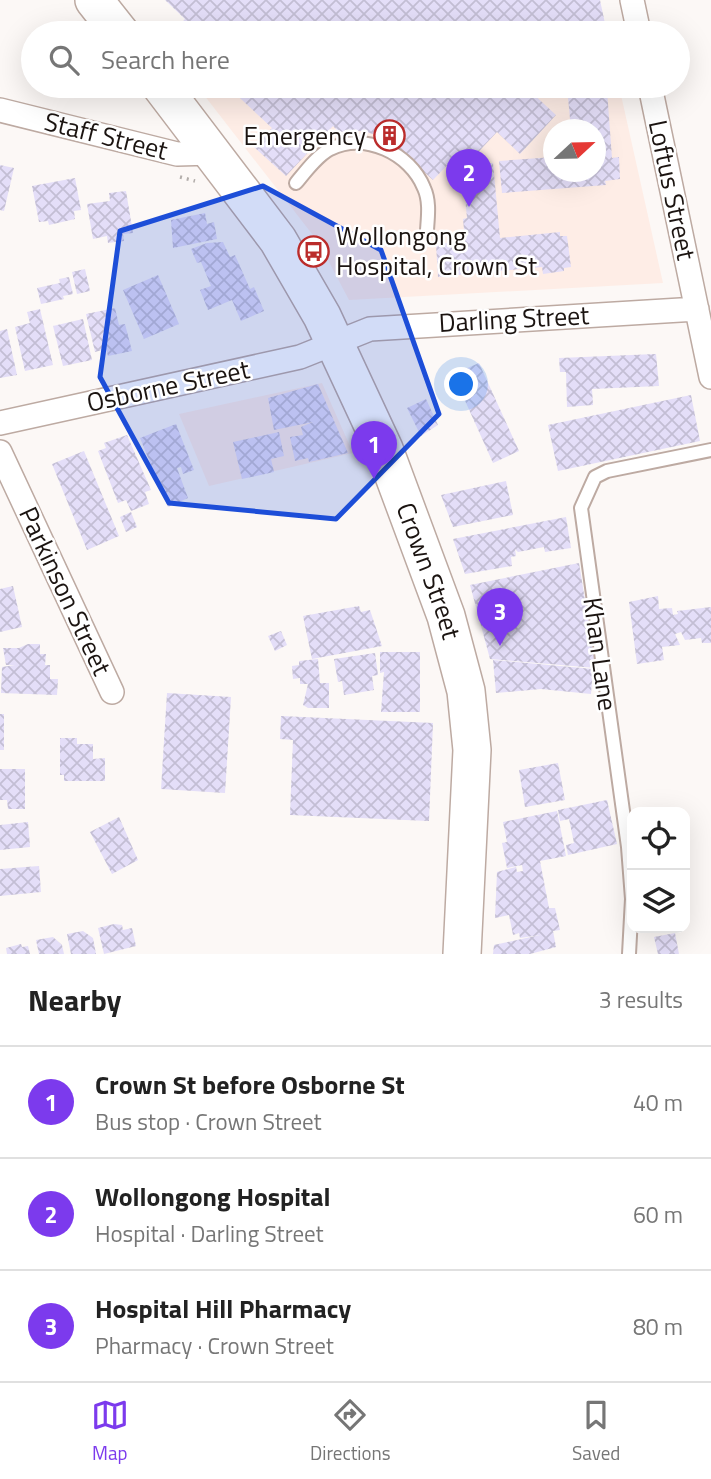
<!DOCTYPE html>
<html lang="en">
<head>
<meta charset="utf-8">
<style>
	body { margin:0; font-family:"Titillium Web",sans-serif; background:#f2f2f2; color:#222 }
	.controls { position:absolute; right:21px; bottom:21px; display:grid; overflow:hidden; border-radius:14px; box-shadow:0 7px 28px #0002 }
	.controls button { width:63px; height:63px; display:grid; place-items:center; padding:0; border:0; border-bottom:2px solid #e0e0e0; background:#fff; color:#222; font:35px sans-serif }
	.compass { position:absolute; left:543px; top:119px; width:63px; height:63px; border-radius:50%; background:#fff; box-shadow:0 7px 28px #0002; rotate:68deg }
	.you { position:absolute; left:462px; top:385px; width:24px; height:24px; margin:-18px; border:5px solid #fff; border-radius:50%; background:#1a73e8; box-shadow:0 0 0 10px #1a73e833 }
	.badge { display:grid; place-items:center; width:46px; height:46px; border-radius:50%; background:#7c3aed; color:#fff; font-size:23px; font-weight:700 }
	.pin { position:absolute; translate:-50% -58px; filter:drop-shadow(0 2px 4px #0008) }
	.pin::after { content:''; position:absolute; top:37px; width:24px; height:21px; background:inherit; clip-path:polygon(0 0,100% 0,50% 100%) }
	.list { margin:0; padding:0; list-style:none }
	h2 { display:flex; justify-content:space-between; align-items:center; height:91px; margin:0; padding:0 28px; font-size:30px }
	h2 small { font-size:23px; font-weight:400; color:#767676 }
	.list li { display:grid; grid-template-columns:46px 1fr auto; gap:21px; align-items:center; box-sizing:border-box; height:112px; padding:0 28px; border-top:2px solid #e0e0e0 }
	.list b { display:block; font-size:26px; white-space:nowrap }
	.list p { margin:0; font-size:23px; white-space:nowrap; color:#767676 }
	.list em { font-size:23px; font-style:normal; color:#767676 }
	.icon { flex:none; width:38px; height:38px; fill:none; stroke:currentColor; stroke-width:2; stroke-linecap:round; stroke-linejoin:round }
	.map { position:relative; flex:none; width:711px; height:954px; overflow:hidden }
	.search { position:absolute; background:#fff; box-shadow:0 7px 28px #0002; left:21px; right:21px; top:21px; height:77px; display:flex; align-items:center; gap:18px; box-sizing:border-box; padding:0 24px; border-radius:38px; color:#767676; font-size:26px }
	.sheet { height:427px; background:#fff }
	nav { display:flex; justify-content:space-around; align-items:center; box-sizing:border-box; height:98px; border-top:2px solid #e0e0e0; background:#fff; font-size:19px; color:#767676 }
	nav a { display:grid; justify-items:center; gap:4px }
	nav .on { color:#7c3aed }
	.map>svg:first-child { display:block }
</style>
</head>
<body>
<div class="map">
<svg width="711" height="954" viewBox="0 0 711 954">
	<defs>
		<pattern id="building-cross-hatch" width="8" height="8" patternUnits="userSpaceOnUse" patternTransform="scale(1.75)"><rect width="8" height="8" fill="#e4def8"/><path d="M0 0l8 8M0 8l8-8" fill="none" stroke="#c3bed4"/></pattern>
	</defs>
	<rect width="100%" height="100%" fill="#fcf8f6"/>
	<path fill="#feede6" fill-rule="evenodd" d="M197 86H619L663 283 349 300 319 243ZM554 130H596V172H554Z
		M322 383 353 453 209 486 179 414Z"/>
	<path fill="url(#building-cross-hatch)" d="M165 0H600L607 33H172L185 19Z
		M227 86H536L530 91 556 115 520 154 497 132 468 163 458 154 433 180 386 138 363 131 339 132 333 126 286 176 254 147 272 128Z
		M567 86H614V90H607L612 158 619 157 620 179 605 181 606 185 502 193 499 161 554 157V172H596V130H571Z
		M493 163 500 238 560 232V236H567L571 267 564 268V271L543 274 542 267 438 277 436 244 465 241 463 219 467 218 462 166Z
		M0 165 14 168 4 211 0 210Z
		M75 178 81 210 74 211 75 219 49 225 48 221 39 222 32 186Z
		M126 191 133 233 123 234 124 241 108 243 107 236 93 239 87 204 110 201 109 193Z
		M205 213 207 224 214 222 217 239 173 248 171 220Z
		M223 242 230 257 235 255 250 289 254 287 264 311 241 321 232 300 208 310 200 290 211 286 201 262 197 263 191 249 207 243Z
		M85 269 90 291 77 294 72 272Z
		M158 275 179 324 144 339 123 290Z
		M69 277 73 294 63 296 64 299 41 304 37 288 60 283 59 279Z
		M115 308 119 325 125 324 132 351 108 356 106 349 95 352 86 314Z
		M40 309 53 365 25 371 15 327 30 323 27 312Z
		M83 319 92 360 63 366 53 326Z
		M7 329 17 375 0 378V331Z
		M656 354 659 386 592 389 593 405 567 407 566 372H560L559 358Z
		M479 363 519 451 493 463 453 374Z
		M318 384 348 453 309 462 308 458 295 461 290 437 303 435 301 427 313 422 274 430 268 398Z
		M691 395 700 441 558 471 548 425Z
		M426 399 438 425 421 436 407 408Z
		M176 424 194 470 183 474 181 467 177 468 188 498 168 507 140 438Z
		M279 432 284 456 271 459 274 472 242 479 233 442Z
		M127 435 151 490 145 492 149 504 131 511 126 500 118 503 98 451 106 448 104 443Z
		M84 451 119 536 87 550 52 464Z
		M506 481 513 515 453 527 441 495Z
		M131 512 137 527 126 532 120 517Z
		M566 517 571 548 545 552 544 547 518 552 515 549 516 556 511 557 512 566 465 574 453 539Z
		M579 563 596 668 490 659 470 585Z
		M13 586 22 627 0 632V589Z
		M658 596 659 609 672 608 673 615 678 614 677 611 711 607V643H702L701 638 685 640 681 632 675 634 680 645 662 647 664 660 637 664 629 602Z
		M359 606 361 612 370 610 382 646 312 659 303 616Z
		M281 631 287 645 275 651 268 636Z
		M28 644H40V654H46L45 665H50V679H58L57 695 1 693 2 667 15 665H6L3 648H19Z
		M380 652H420V712H381L384 672 380 673Z
		M375 653 378 675 372 676 374 690 344 695 342 681 338 682 334 659Z
		M318 659 320 683H329V708H308L303 705 308 684H300V678L293 679 292 666 299 665V661Z
		M493 660 593 669 591 694 541 689 496 693Z
		M167 693 231 697 225 793 161 789Z
		M0 714H4V750H0Z
		M281 716 433 723 429 821 290 815 293 740 280 739Z
		M60 738H77V744H93V759L105 758V781H64V775H60Z
		M558 763 565 800 525 807 519 770Z
		M0 769H25V809H8L7 800H0Z
		M607 800 617 844 568 855 566 845 574 843 569 819 560 821 558 810Z
		M557 811 566 856 540 861 549 908H555L560 930 553 931 556 947 530 954H493L494 945 540 935 520 938 519 933 513 935 509 915 495 918 497 872 516 867 517 872 523 871 522 865 507 868 502 843 507 842 503 822Z
		M119 817 138 860 112 874 90 832Z
		M28 822 30 847 0 850V825Z
		M39 866 41 892 0 896V869Z
		M114 924 122 925 123 930 132 928 136 946 104 954 98 928Z
		M83 931 93 938 96 954H71L67 934Z
		M675 933 679 954H658L654 937Z
		M53 937 62 945 64 954H39L36 940Z
		M21 944 22 947 28 946 30 954H7L6 948Z"/>
	<g fill="none" stroke-linecap="round" stroke-linejoin="round">
		<defs>
			<path id="lane" d="M296 183C306 171 317 156 330 149 365 132 410 153 424 188 430 201 428 216 427 230
				M629 954 632 899 628 847 581 508 595 477 607 471 711 450"/>
			<path id="street" d="M632 0 639 33
				M650 86 711 377
				M0 110 177 154 213 153
				M0 423 300 357 370 329 697 309
				M0 452 112 692"/>
			<g id="primary">
				<path d="M94 0 120 33"/>
				<path id="s1" d="M161 86 278 240 322 316 384 449 446 616 466 691 472 750 462 954"/>
			</g>
		</defs>
		<use href="#lane" stroke="#bdaaa2" stroke-width="16"/>
		<use href="#street" stroke="#bdaaa2" stroke-width="26"/>
		<use href="#primary" stroke="#bdaaa2" stroke-width="40"/>
		<path stroke="#b2adaa" stroke-width="3.5" stroke-dasharray="2 5" stroke-linecap="butt" d="M180 177 195 181"/>
		<use href="#lane" stroke="#fff" stroke-width="12"/>
		<use href="#street" stroke="#fff" stroke-width="23"/>
		<use href="#primary" stroke="#fff" stroke-width="37"/>
	</g>
	<path fill="#1d4ed8" fill-opacity="0.2" stroke="#1d4ed8" stroke-width="5" stroke-linejoin="round" d="M263 186 381 250 439 414 336 519 169 503 100 377 120 231Z"/>
	<defs>
		<symbol id="building-ring" viewBox="-11 -11 22 22"><circle r="9.5" fill="#fff" stroke="#bb2c2b" stroke-width="1.5"/><path d="M-4-6H4V6H1V3H-1V6H-4ZM-2.5-4.3h1.7v1.8h-1.7ZM.8-4.3h1.7v1.8H.8ZM-2.5-1h1.7V.8h-1.7ZM.8-1h1.7V.8H.8Z" fill="#bb2c2b"/></symbol>
		<symbol id="bus-ring" viewBox="-11 -11 22 22"><circle r="9.5" fill="#fff" stroke="#bb2c2b" stroke-width="1.5"/><path d="M-5-6H5V4H4V6H2V4H-2V6H-4V4H-5ZM-3.5-4V0h7V-4ZM-3.5 1.2v1.5H-2V1.2ZM2 1.2v1.5H3.5V1.2Z" fill="#bb2c2b"/></symbol>
	</defs>
	<g fill-rule="evenodd">
		<use href="#building-ring" x="372" y="118" width="35" height="35"/>
		<use href="#bus-ring" x="296" y="234" width="35" height="35"/>
	</g>
	<g text-anchor="middle" stroke-width="5" stroke-linejoin="round" paint-order="stroke">
		<g font-size="26" fill="#1b1411" stroke="#fff">
			<text transform="translate(106 136) rotate(14)" y="9">Staff Street</text>
			<text transform="translate(672 190) rotate(78)" y="9">Loftus Street</text>
			<text transform="translate(514 319) rotate(-3)" y="9">Darling Street</text>
			<text transform="translate(168 386) rotate(-12)" y="9">Osborne Street</text>
			<text dy="9" stroke="none"><textPath href="#s1" startOffset="558">Crown Street</textPath></text>
			<text transform="translate(65 591) rotate(65)" y="9">Parkinson Street</text>
			<text transform="translate(600 654) rotate(82)" y="9">Khan Lane</text>
		</g>
		<g font-size="26" fill="#1b1411" stroke="#fff" text-anchor="end">
			<text x="366" y="145">Emergency</text>
			<text x="336" y="245" text-anchor="start">Wollongong<tspan x="336" dy="30">Hospital, Crown St</tspan></text>
		</g>
	</g>
</svg>
<div class="controls">
<button><svg class="icon" aria-label="locate" viewBox="0 0 24 24"><circle cx="12" cy="12" r="6"/><path d="M12 2v4M12 18v4M2 12h4M18 12h4"/></svg></button>
<button><svg class="icon" aria-label="layers" viewBox="0 0 24 24"><path d="M12 4l9 5-9 5-9-5zM3 14l9 5 9-5"/></svg></button>
</div>
<svg class="compass" viewBox="-18 -18 36 36"><path d="M0-13l5 13h-10z" fill="#e53935"/><path d="M0 13l5-13h-10z" fill="#767676"/></svg>
<div class="you"></div>
<div class="pin badge" style="left:374px;top:479px">1</div>
<div class="pin badge" style="left:469px;top:207px">2</div>
<div class="pin badge" style="left:500px;top:646px">3</div>
<div class="search"><svg class="icon" aria-label="search" viewBox="0 0 24 24"><circle cx="10" cy="10" r="6"/><path d="M15 15l6 6"/></svg>Search here</div>
</div>
<section class="sheet">
<h2>Nearby<small>3 results</small></h2>
<ul class="list">
<li><span class="badge">1</span><div><b>Crown St before Osborne St</b><p>Bus stop · Crown Street</p></div><em>40 m</em></li>
<li><span class="badge">2</span><div><b>Wollongong Hospital</b><p>Hospital · Darling Street</p></div><em>60 m</em></li>
<li><span class="badge">3</span><div><b>Hospital Hill Pharmacy</b><p>Pharmacy · Crown Street</p></div><em>80 m</em></li>
</ul>
</section>
<nav>
<a class="on"><svg class="icon" aria-label="map" viewBox="0 0 24 24"><path d="M3 6l6-2 6 2 6-2v14l-6 2-6-2-6 2zM9 4v14M15 6v14"/></svg>Map</a>
<a><svg class="icon" aria-label="directions" viewBox="0 0 24 24"><path d="M12 3l9 9-9 9-9-9zM9 14v-3h6M13 9l2 2-2 2"/></svg>Directions</a>
<a><svg class="icon" aria-label="saved" viewBox="0 0 24 24"><path d="M7 4h10v16l-5-4-5 4z"/></svg>Saved</a>
</nav>
</body>
</html>
